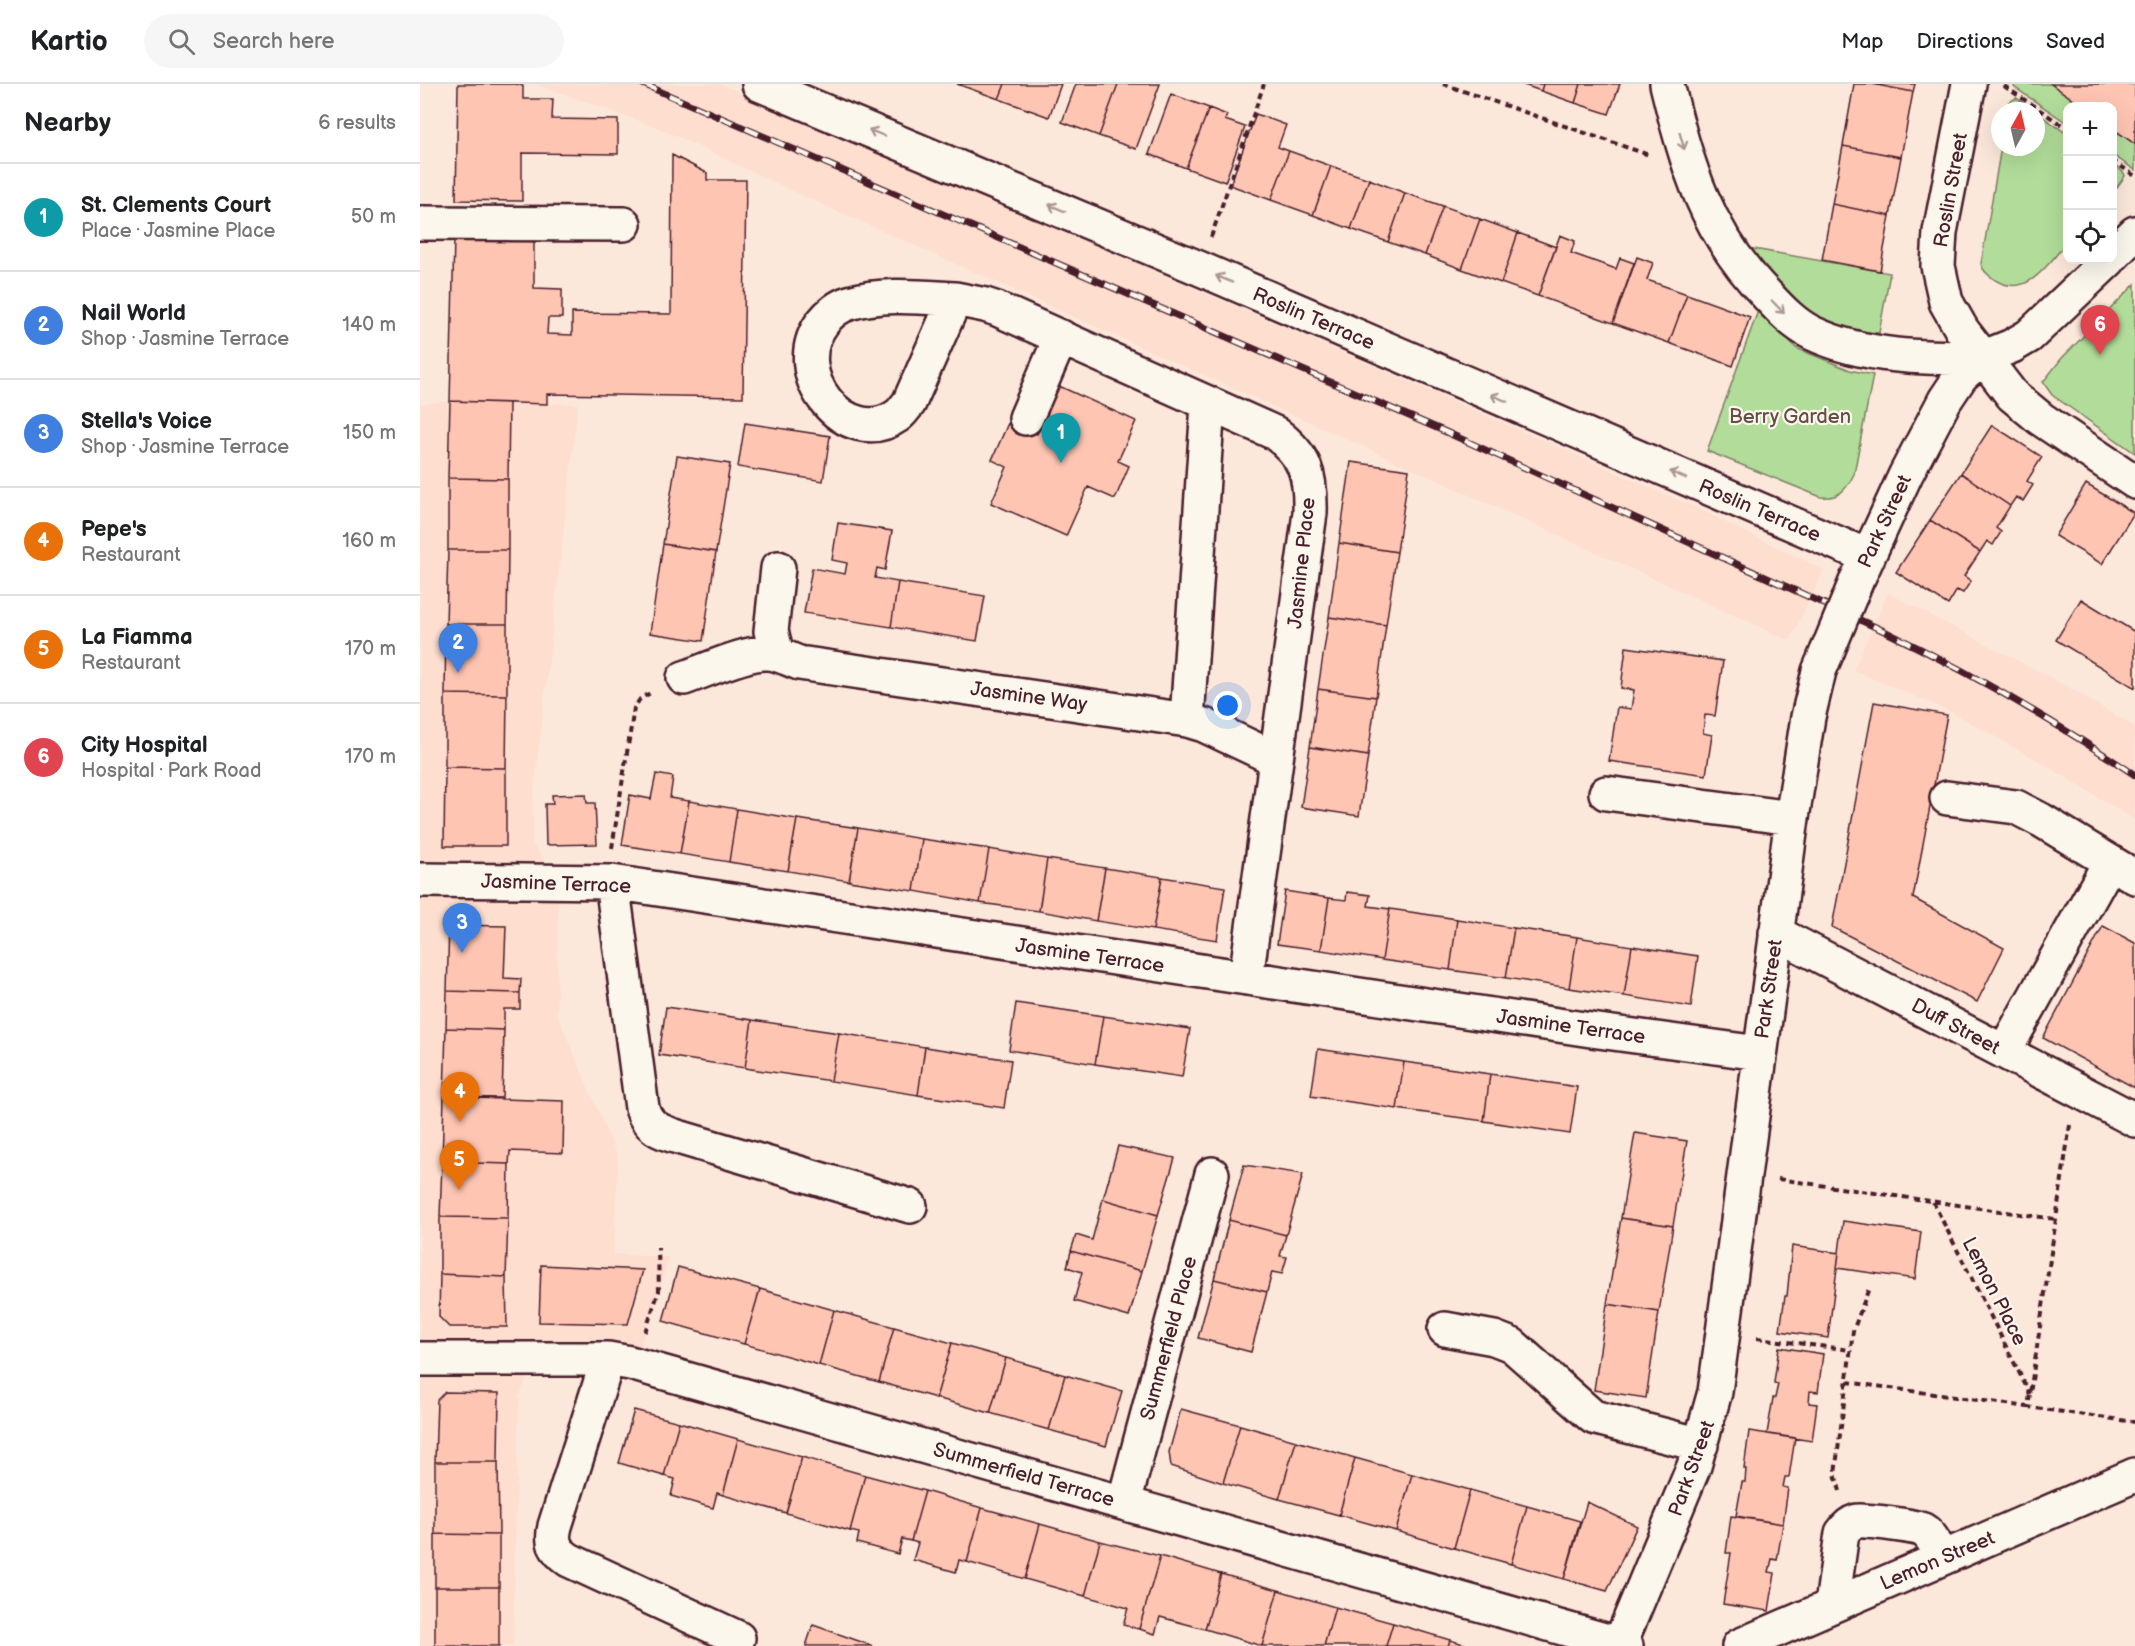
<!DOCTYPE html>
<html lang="en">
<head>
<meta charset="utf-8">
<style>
	body { margin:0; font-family:"Balsamiq Sans",sans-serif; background:#f6f6f6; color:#202124 }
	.controls { position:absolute; right:18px; top:18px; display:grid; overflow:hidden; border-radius:12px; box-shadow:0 6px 24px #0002 }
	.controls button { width:54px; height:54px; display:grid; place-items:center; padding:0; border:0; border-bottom:2px solid #e0e0e0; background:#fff; color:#202124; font:30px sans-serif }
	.compass { position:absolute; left:1571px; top:18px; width:54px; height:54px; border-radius:50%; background:#fff; box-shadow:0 6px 24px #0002; rotate:8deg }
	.you { position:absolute; left:808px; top:622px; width:21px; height:21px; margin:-15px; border:4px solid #fff; border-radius:50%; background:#1a73e8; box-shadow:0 0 0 9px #1a73e833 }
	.badge { display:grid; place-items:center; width:39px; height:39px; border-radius:50%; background:#d1495b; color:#fff; font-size:20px; font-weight:700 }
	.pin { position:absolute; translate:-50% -50px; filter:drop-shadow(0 2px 3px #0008) }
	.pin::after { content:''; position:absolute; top:32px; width:21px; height:18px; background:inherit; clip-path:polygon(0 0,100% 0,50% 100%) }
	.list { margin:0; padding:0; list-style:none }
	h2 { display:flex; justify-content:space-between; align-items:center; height:78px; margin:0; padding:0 24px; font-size:26px }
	h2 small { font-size:20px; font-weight:400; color:#757577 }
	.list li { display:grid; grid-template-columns:39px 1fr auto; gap:18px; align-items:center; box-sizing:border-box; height:108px; padding:0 24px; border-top:2px solid #e0e0e0 }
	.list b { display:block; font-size:22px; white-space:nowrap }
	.list p { margin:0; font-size:20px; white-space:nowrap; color:#757577 }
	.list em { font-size:20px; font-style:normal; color:#757577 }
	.icon { flex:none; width:33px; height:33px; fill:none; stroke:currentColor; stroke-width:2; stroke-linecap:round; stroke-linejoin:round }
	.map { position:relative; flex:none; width:1715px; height:1562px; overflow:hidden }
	header { display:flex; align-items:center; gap:36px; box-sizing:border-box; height:84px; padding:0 30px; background:#fff; border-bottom:2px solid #e0e0e0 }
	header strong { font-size:28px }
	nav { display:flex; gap:33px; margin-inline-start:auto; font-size:21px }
	.search { width:420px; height:54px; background:#f6f6f6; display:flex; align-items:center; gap:15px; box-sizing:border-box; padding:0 21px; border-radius:33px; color:#757577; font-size:22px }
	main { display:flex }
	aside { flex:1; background:#fff }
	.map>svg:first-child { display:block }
</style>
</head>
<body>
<header>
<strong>Kartio</strong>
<div class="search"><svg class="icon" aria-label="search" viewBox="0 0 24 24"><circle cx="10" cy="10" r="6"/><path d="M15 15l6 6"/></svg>Search here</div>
<nav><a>Map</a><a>Directions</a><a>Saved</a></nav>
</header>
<main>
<aside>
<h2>Nearby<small>6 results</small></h2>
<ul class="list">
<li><span class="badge" style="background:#0f9aa8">1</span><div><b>St. Clements Court</b><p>Place · Jasmine Place</p></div><em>50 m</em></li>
<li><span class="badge" style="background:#3f7fe0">2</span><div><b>Nail World</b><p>Shop · Jasmine Terrace</p></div><em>140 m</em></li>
<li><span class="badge" style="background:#3f7fe0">3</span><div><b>Stella's Voice</b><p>Shop · Jasmine Terrace</p></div><em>150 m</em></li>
<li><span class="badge" style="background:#e8710a">4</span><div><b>Pepe's</b><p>Restaurant</p></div><em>160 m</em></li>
<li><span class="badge" style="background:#e8710a">5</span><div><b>La Fiamma</b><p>Restaurant</p></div><em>170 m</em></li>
<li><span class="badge" style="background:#e0444e">6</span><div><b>City Hospital</b><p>Hospital · Park Road</p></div><em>170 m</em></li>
</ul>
</aside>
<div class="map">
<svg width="1715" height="1562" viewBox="0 0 1715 1562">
	<rect width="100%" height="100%" fill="#fce8db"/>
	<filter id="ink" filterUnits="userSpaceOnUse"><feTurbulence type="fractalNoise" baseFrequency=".0167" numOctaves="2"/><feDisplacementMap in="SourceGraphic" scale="12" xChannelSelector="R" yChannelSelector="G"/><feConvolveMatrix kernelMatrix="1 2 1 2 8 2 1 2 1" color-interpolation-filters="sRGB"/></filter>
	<g filter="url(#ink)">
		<path fill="#fddecf" d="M116 0H300L901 259 1268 420 1404 486 1370 556 1364 554 933 358 386 113 239 44Z
			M30 317 158 320 114 708 112 759 138 798 137 930 198 1074 194 1170 249 1173 239 1207 214 1280 115 1275 99 1313 93 1562H0V320Z
			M1468 509 1643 600 1715 643V736L1624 680 1533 629 1433 586Z"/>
		<path fill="#b1dc99" stroke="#7e7e62" stroke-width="1.5" d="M1594 0H1631L1663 22H1648L1647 39 1594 3Z
			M1596 14 1598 15 1615 27H1588L1589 18Z
			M1616 28 1647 50V158C1629 179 1608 214 1577 197 1570 193 1563 188 1561 180L1581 63H1616Z
			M1692 44 1715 60V86L1693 71Z
			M1693 80 1704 89 1705 92 1693 109Z
			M1328 164 1470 189 1459 249C1393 245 1366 213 1328 164Z
			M1715 200V369L1632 311 1623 298 1642 274Z
			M1339 224 1376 264 1430 286 1453 291 1434 390C1427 405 1419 415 1401 413L1287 367Z"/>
		<path fill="#fec5b3" stroke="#4a1f2b" stroke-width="1.5" d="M38 0H96L103 2V15H133L132 35 198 36V70L102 69V117L36 116Z
			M537 0H585L579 15Z
			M585 0H641L629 33 579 15Z
			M656 0H698L679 52 642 38Z
			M698 0H740L716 65 679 52Z
			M1101 0H1123L1121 7Z
			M1123 0H1161L1155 19 1121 7Z
			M1161 0H1200L1189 30 1155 19Z
			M1434 0H1452L1493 8 1481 73 1423 62Z
			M1452 0H1495L1493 8Z
			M1631 0H1715V60L1692 44V22H1663Z
			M751 10 789 24 766 84 729 70Z
			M789 24 807 31 805 36 825 43 805 98 766 84Z
			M836 30 866 41 858 63 869 67 851 116 810 101Z
			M1423 62 1481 73 1470 132 1412 120Z
			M869 67 911 82 893 131 851 116Z
			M252 71 287 89V96H326L323 313 127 310V320L30 317 34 154 114 156V204L142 205V234H128L127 250 152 251V229L251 230Z
			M911 82 949 95 931 145 893 131Z
			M949 95 985 109 968 158 931 145Z
			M985 109 1023 122 1005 171 968 158Z
			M1412 120 1470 132 1460 187 1402 176Z
			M1023 122 1060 135 1042 185 1005 171Z
			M1060 135 1098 149 1081 199 1042 185Z
			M1098 149 1136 163 1118 212 1081 199Z
			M1140 151 1155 157 1151 169 1196 185 1200 174 1214 179 1193 239 1118 212Z
			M1217 173 1233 179 1227 196 1267 210 1249 259 1193 239Z
			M1267 210 1330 233 1313 282 1249 259Z
			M639 302 716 337 698 377 709 382 695 415 668 403 646 452 571 419 587 383 572 376 589 337 617 350Z
			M30 317 89 319 88 395 28 394Z
			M325 339 410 352 403 397 318 383Z
			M1572 341 1622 373 1607 397 1613 401 1603 417 1596 413 1590 422 1541 389Z
			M257 372 310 380 296 468 243 460Z
			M931 378 989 386 977 468 919 459Z
			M1541 389 1590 422 1576 444 1581 448 1573 461 1567 457 1560 468 1510 436Z
			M28 394 88 395V466H28Z
			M1666 400 1714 429 1682 480 1635 452Z
			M1510 436 1560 468 1544 492 1551 497 1543 509 1537 506 1528 521 1476 488Z
			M418 439 472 447 465 486 457 484 455 494 478 498 471 543 384 529 392 484 425 490 427 479 412 476Z
			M919 459 977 468 966 541 909 533Z
			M243 460 296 468 283 557 230 549Z
			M28 466H88L87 540H26Z
			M478 498 565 512 557 557 471 543Z
			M1661 515 1715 548V604L1636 556Z
			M909 533 966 541 956 613 898 605Z
			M26 540H87V611L25 610Z
			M1206 563 1303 577 1295 632 1285 631 1283 649 1292 651 1286 691 1189 677 1197 623 1211 625 1214 606 1201 604Z
			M898 605 956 613 948 672 890 663Z
			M25 610 87 611 86 684 25 683Z
			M1454 618 1527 631 1493 814 1584 864 1557 918 1412 843Z
			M890 663 948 672 939 732 881 723Z
			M25 683 86 684V762H24Z
			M236 690 253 693 250 714 269 717 260 770 202 761 210 711 231 715Z
			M166 710 167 719H175L177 760 126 761 125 720H133L132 711Z
			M269 717 317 725 309 778 260 770Z
			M317 725 377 735 368 787 309 778Z
			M377 735 438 744 429 797 368 787Z
			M438 744 502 755 494 807 429 797Z
			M502 755 569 765 560 819 494 807Z
			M569 765 627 775 619 827 560 819Z
			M627 775 685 784 676 837 619 827Z
			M685 784 742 793 733 846 676 837Z
			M742 793 805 803 797 856 733 846Z
			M865 807 909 814 901 866 857 860Z
			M927 808 950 811 948 822 970 825 962 876 901 866 909 814 926 816Z
			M970 825 1037 835 1030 886 962 876Z
			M1037 835 1094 844 1086 894 1030 886Z
			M29 841 86 842 84 894 101 895 100 909 27 907Z
			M1683 842 1715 859V1004L1623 954Z
			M1094 844 1157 853 1149 904 1086 894Z
			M1157 853 1212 862 1204 912 1149 904Z
			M1212 862 1278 872 1271 923 1204 912Z
			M27 907 100 909V925H84V946L26 944Z
			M596 919 683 932 675 980 589 966Z
			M246 923 332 936 325 984 239 971Z
			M683 932 770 945 762 993 675 980Z
			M332 936 419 949 411 997 325 984Z
			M26 944 84 946 82 1014 24 1013Z
			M419 949 505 963 498 1011 411 997Z
			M505 963 591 976 584 1024 498 1011Z
			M898 965 984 978 977 1025 891 1012Z
			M984 978 1070 990 1064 1037 977 1025Z
			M1070 990 1157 1003 1150 1050 1064 1037Z
			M24 1013 144 1017 143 1069 90 1067 89 1080 22 1078Z
			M1215 1049 1267 1057 1253 1142 1201 1134Z
			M698 1062 755 1074 738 1131 683 1115Z
			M22 1078 89 1080 88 1134 20 1133Z
			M824 1081 883 1090 866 1151 809 1136Z
			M683 1115 738 1131 722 1187 651 1167 656 1151 672 1156Z
			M20 1133 88 1134 86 1193 20 1190Z
			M1201 1134 1253 1142 1239 1228 1187 1220Z
			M809 1136 866 1151 860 1172 867 1173 862 1190 852 1188 847 1208 794 1195Z
			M1423 1137 1501 1148 1495 1195 1417 1184Z
			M1372 1162 1419 1169 1408 1254 1360 1247 1365 1212H1367Z
			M651 1167 722 1187 709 1233 654 1217 662 1188 647 1183Z
			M121 1181 223 1186 208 1240 119 1238Z
			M258 1183 340 1205 324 1260 243 1237Z
			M20 1190 86 1193 87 1243H29L19 1233Z
			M794 1195 847 1208 831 1268 778 1254Z
			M340 1205 414 1226 399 1281 324 1260Z
			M1187 1220 1239 1228 1226 1314 1174 1306Z
			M414 1226 474 1243 459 1298 399 1281Z
			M474 1243 532 1259 516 1314 459 1298Z
			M532 1259 586 1274 570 1329 516 1314Z
			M1359 1263 1403 1270 1398 1308 1390 1307 1389 1319 1397 1320 1392 1357 1347 1350 1353 1314H1355L1358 1300 1354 1299Z
			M586 1274 645 1291 629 1346 570 1329Z
			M645 1291 702 1307 686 1362 629 1346Z
			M25 1308 79 1309 78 1378H15L17 1316Z
			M761 1325 820 1341 803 1399 751 1382 749 1368Z
			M214 1326 259 1338 244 1392 199 1379Z
			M259 1338 318 1355 303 1411 297 1409 293 1424 251 1412 255 1395 244 1392Z
			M820 1341 876 1357 859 1415 803 1399Z
			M1329 1347 1375 1354 1369 1393H1365L1363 1403 1368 1404 1363 1440 1316 1432 1322 1398H1325L1326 1385H1324Z
			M318 1355 382 1373 366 1429 303 1411Z
			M876 1357 935 1374 919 1431 859 1415Z
			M382 1373 445 1391 430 1447 366 1429Z
			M935 1374 992 1390 976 1447 919 1431Z
			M15 1378H78L79 1451 15 1450Z
			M992 1390 1050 1406 1034 1464 976 1447Z
			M445 1391 505 1407 491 1457 482 1455 478 1470 437 1459 439 1449 430 1447Z
			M1050 1406 1107 1422 1091 1480 1034 1464Z
			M505 1407 562 1424 547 1478 539 1476 536 1488 493 1476 498 1459 491 1457Z
			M1167 1418 1217 1442 1187 1507 1144 1495Z
			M1107 1422 1160 1437 1144 1495 1091 1480Z
			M562 1424 620 1440 605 1495 547 1478Z
			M1311 1432 1363 1440 1357 1476 1352 1475 1349 1488 1355 1489 1349 1527 1303 1520 1311 1469H1306Z
			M620 1440 680 1457 665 1512 605 1495Z
			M15 1450 79 1451V1503H15Z
			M680 1457 740 1472 719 1545 703 1541 708 1524 665 1512Z
			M740 1472 801 1490 785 1545 740 1533 735 1550 719 1545Z
			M801 1490 858 1506 842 1562 785 1545Z
			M15 1503H79V1562H15Z
			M858 1506 915 1523 904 1562H842Z
			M915 1523 973 1539 966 1562H904Z
			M973 1539 1030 1556 1028 1562H966Z
			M393 1541 453 1562H386Z
			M1030 1556 1050 1562H1028Z"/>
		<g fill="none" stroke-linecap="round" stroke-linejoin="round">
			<defs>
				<path id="minor" d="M339 0 781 185 1447 472
					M1247 0C1267 82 1286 149 1347 211 1360 225 1374 240 1392 249 1445 274 1505 274 1562 274
					M1549 0 1520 148 1518 182 1526 218 1542 246 1592 311 1621 335 1715 398
					M0 139 204 140
					M1692 172 1715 149
					M535 215C500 213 462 209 429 219 419 222 409 230 403 238 363 289 427 367 477 332 482 329 485 323 489 319L535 215 565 221 577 225 855 349C886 372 891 391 890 429L826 894
					M606 334 641 253
					M1439 492 1486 390 1525 316 1541 292 1562 274 1592 262 1609 252 1689 176
					M357 570 351 547 358 484
					M264 594C285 587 325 568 347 569 358 569 368 575 379 579L767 636 784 641 856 675
					M767 636 788 320
					M1186 709 1372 734
					M1527 714 1596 723 1621 736 1715 793
					M0 796 192 798 1171 946 1339 969
					M192 798 222 1024C227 1043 241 1048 258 1053L490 1122
					M1356 849 1715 1036
					M1584 968 1690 778
					M1025 1245 1074 1254 1092 1261 1173 1333 1281 1361
					M0 1275H188L210 1279 1206 1562
					M188 1275 135 1442C131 1459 135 1466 149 1476L318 1554
					M704 1419 792 1090
					M1412 1521 1422 1449C1426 1443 1430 1439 1437 1437 1445 1436 1496 1442 1503 1446 1513 1452 1517 1464 1521 1474
					M1199 1562 1274 1382 1295 1308 1372 734 1388 633 1399 587 1407 568
					M1319 1562 1715 1391"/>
			</defs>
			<use href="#minor" stroke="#4a1f2b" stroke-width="38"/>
			<path stroke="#4a1f2b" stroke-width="4" stroke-dasharray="6 4.5" stroke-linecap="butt" d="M1023 0 1229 71
				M1584 2 1648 45
				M1692 76 1715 92
				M791 153 844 0
				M192 764 214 624 220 615 232 608
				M1650 1041 1608 1323 1715 1338
				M1358 1095 1635 1135
				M1513 1118 1610 1310
				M225 1248 239 1207 238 1163
				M1337 1254 1431 1266
				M1427 1298 1608 1323
				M1420 1407 1415 1390 1433 1247 1449 1204"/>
			<use href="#minor" stroke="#fbf7ec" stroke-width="33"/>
			<defs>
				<path id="rail" d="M223 0 1026 348 1462 546C1550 588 1634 637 1715 691"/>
			</defs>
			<use href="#rail" stroke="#4a1f2b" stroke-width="7"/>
			<use href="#rail" stroke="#fbf7ec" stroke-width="4.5" stroke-dasharray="14" stroke-linecap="butt"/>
			<defs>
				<path id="minor-bridge" d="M1407 568 1438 493"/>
			</defs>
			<use href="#minor-bridge" stroke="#4a1f2b" stroke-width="38" stroke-linecap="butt"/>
			<use href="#minor-bridge" stroke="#fbf7ec" stroke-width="33"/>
		</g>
		<defs><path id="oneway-shaft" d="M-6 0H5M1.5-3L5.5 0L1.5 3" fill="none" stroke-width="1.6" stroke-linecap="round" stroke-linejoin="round" transform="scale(1.5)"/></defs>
		<g stroke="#ab9695">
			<use href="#oneway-shaft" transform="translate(457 49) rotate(-157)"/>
			<use href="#oneway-shaft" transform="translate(1262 57) rotate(74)"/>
			<use href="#oneway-shaft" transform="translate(637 124) rotate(-157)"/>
			<use href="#oneway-shaft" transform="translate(804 195) rotate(-157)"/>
			<use href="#oneway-shaft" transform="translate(1358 223) rotate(46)"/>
			<use href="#oneway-shaft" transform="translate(1079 314) rotate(-157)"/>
			<use href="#oneway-shaft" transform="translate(1258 391) rotate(-157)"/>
		</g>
	</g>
	<g text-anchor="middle" stroke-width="4.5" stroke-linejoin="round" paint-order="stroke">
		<g font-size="20" fill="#4a1f2b" stroke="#fbf7ec">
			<text transform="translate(1530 106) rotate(-80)" y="7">Roslin Street</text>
			<text transform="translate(894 234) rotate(23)" y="7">Roslin Terrace</text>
			<text transform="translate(1340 426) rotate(23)" y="7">Roslin Terrace</text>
			<text transform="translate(1464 437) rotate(-65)" y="7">Park Street</text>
			<text transform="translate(881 479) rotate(-84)" y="7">Jasmine Place</text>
			<text transform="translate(609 612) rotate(8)" y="7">Jasmine Way</text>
			<text transform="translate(136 799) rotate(2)" y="7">Jasmine Terrace</text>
			<text transform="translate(670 871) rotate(8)" y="7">Jasmine Terrace</text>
			<text transform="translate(1348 905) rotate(-82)" y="7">Park Street</text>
			<text transform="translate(1151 942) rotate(8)" y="7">Jasmine Terrace</text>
			<text transform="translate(1536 942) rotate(28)" y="7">Duff Street</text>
			<text transform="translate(1575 1207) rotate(63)" y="7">Lemon Place</text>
			<text transform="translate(748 1254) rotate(-75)" y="7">Summerfield Place</text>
			<text transform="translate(1271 1384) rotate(-70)" y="7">Park Street</text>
			<text transform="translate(604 1390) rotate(16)" y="7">Summerfield Terrace</text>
			<text transform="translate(1517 1476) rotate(-23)" y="7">Lemon Street</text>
		</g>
		<g font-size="20" fill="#644e46" stroke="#fbf7ec">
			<text x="1370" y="339">Berry Garden</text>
		</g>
	</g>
</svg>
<div class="controls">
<button>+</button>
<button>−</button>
<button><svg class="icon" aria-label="locate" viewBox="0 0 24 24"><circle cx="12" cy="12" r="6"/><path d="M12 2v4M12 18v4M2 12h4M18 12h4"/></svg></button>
</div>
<svg class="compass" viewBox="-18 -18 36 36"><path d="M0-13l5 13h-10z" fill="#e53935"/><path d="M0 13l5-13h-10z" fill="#757577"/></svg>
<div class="you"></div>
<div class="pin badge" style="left:641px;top:379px;background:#0f9aa8">1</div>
<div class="pin badge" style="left:38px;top:589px;background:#3f7fe0">2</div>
<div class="pin badge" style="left:42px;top:869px;background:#3f7fe0">3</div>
<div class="pin badge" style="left:40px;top:1038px;background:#e8710a">4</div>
<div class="pin badge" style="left:39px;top:1106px;background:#e8710a">5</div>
<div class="pin badge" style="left:1680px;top:271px;background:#e0444e">6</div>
</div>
</main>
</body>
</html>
